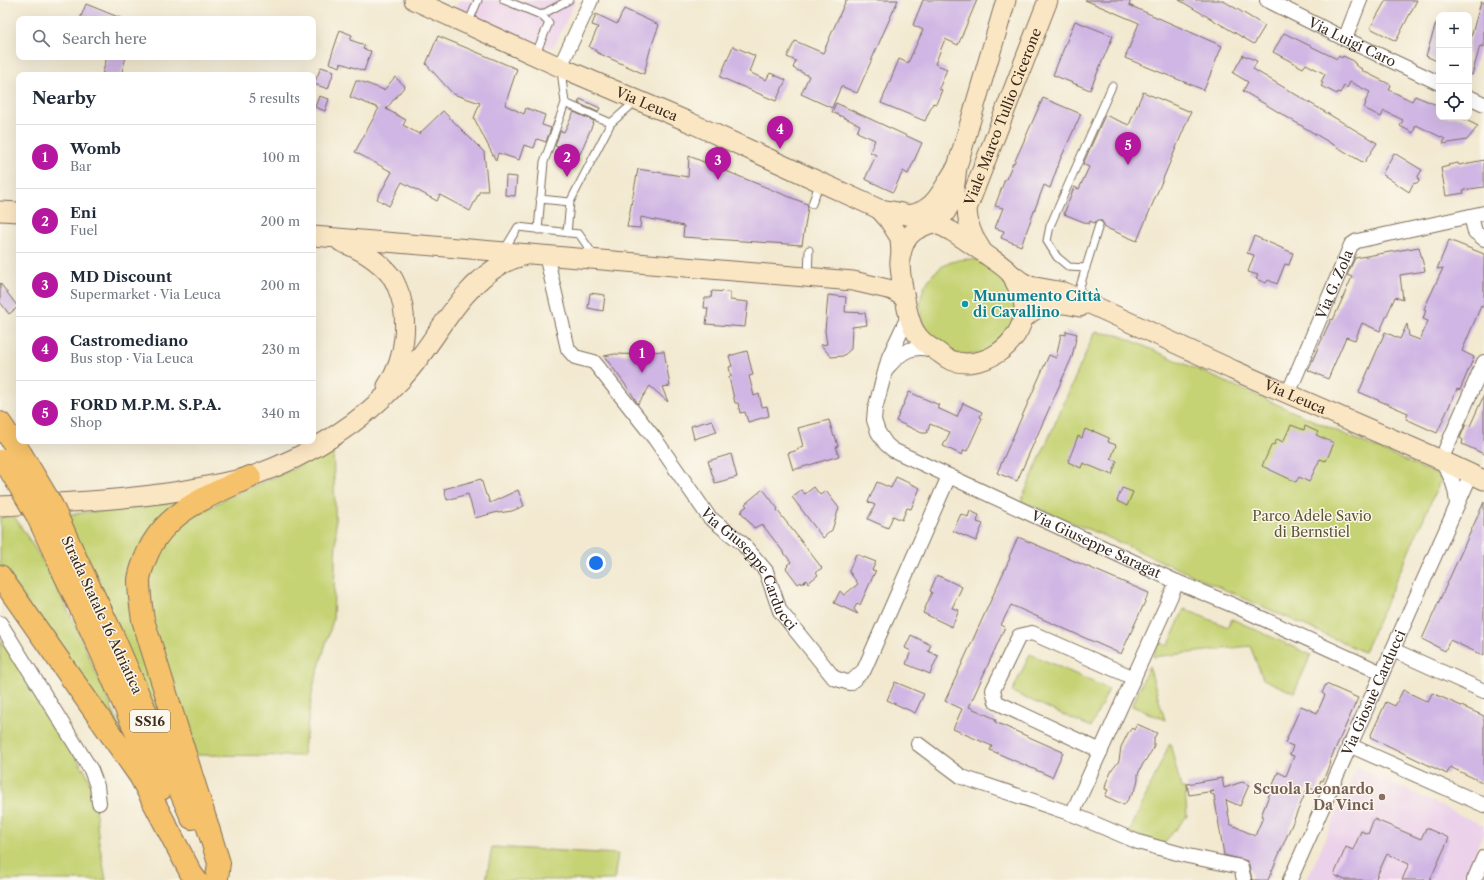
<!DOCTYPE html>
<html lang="en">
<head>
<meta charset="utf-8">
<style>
	body { margin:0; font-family:"Libre Caslon Text",serif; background:#f6f6f7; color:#1f2937 }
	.controls { position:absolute; right:12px; top:12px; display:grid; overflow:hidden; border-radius:8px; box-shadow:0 4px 16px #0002 }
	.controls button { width:36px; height:36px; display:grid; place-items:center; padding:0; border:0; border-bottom:1px solid #e0e1e3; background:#fff; color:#1f2937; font:20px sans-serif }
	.you { position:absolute; left:596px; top:563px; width:14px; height:14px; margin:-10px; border:3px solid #fff; border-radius:50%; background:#1a73e8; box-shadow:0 0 0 6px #1a73e833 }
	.badge { display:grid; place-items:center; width:26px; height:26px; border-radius:50%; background:#b5179e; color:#fff; font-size:13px; font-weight:700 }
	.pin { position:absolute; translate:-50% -33px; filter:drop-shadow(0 1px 2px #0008) }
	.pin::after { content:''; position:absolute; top:21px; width:14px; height:12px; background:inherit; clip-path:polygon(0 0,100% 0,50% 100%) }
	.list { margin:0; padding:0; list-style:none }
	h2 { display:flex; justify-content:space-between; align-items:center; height:52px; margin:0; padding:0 16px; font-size:17px }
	h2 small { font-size:13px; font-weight:400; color:#747a83 }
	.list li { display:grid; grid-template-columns:26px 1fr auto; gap:12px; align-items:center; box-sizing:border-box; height:64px; padding:0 16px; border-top:1px solid #e0e1e3 }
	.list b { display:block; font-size:15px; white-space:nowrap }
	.list p { margin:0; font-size:13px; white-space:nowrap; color:#747a83 }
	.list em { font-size:13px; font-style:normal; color:#747a83 }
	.icon { flex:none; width:22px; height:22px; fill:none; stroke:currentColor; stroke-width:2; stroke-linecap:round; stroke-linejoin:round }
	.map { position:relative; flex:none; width:1484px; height:880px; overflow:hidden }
	.search { position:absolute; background:#fff; box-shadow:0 4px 16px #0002; left:16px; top:16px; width:300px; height:44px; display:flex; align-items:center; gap:10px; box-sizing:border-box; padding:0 14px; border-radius:8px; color:#747a83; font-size:15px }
	.panel { position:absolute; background:#fff; box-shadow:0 4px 16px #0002; left:16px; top:72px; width:300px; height:372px; border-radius:8px }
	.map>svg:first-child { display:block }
</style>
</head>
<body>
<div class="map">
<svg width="1484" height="880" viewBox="0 0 1484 880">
	<rect width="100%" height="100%" fill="#fbf7ec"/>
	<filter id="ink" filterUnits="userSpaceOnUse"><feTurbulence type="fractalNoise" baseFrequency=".025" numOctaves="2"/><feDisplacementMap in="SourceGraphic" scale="8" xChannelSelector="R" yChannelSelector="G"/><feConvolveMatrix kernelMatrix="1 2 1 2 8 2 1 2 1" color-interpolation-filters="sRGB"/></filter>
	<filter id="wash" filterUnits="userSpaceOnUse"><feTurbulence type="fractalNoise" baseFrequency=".012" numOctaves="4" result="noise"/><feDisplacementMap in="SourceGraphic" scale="16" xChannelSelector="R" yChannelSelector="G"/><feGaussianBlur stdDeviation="0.9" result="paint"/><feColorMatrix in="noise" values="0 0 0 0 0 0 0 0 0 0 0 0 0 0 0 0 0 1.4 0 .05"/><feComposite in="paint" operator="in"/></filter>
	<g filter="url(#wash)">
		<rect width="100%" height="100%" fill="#f2e9d0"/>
		<path fill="#ecd1ea" d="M459 0H576L556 43 554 46 548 48 456 8Z
			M1357 767 1484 826V832L1462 880H1307Z"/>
		<path fill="#c6d375" stroke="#807e4a" d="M920 307a48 48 0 1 1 96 0a48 48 0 1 1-96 0Z
			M1095 332 1119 335 1442 477 1364 652 1114 540 1021 501Z
			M333 447 336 539 333 620 313 687 303 756 194 755 149 621V575L162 546 176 527 228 497 291 470Z
			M183 500 138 560 173 754 60 515 143 507Z
			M14 516 43 561 75 625 131 751 0 570V517Z
			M1184 609 1228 627 1232 619 1311 655 1294 693 1263 679 1250 646 1153 657 1159 642 1168 646Z
			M0 639 88 776 94 798 99 842 106 880H0Z
			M1030 654 1109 689 1091 727 1012 692Z
			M1149 666 1165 720 1132 706Z
			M1170 743 1181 788H1185L1187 816 1163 844 1129 833Z
			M492 847 618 854 614 880H486Z"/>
		<g id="blocks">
			<path fill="#d0b6e4" d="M846 0H898L857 93 841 86 832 108 801 94 809 76 793 68 796 61 787 57 795 41 823 53Z
				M923 0H977L958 45 945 39 935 64 947 69 939 89 942 90 936 104 933 103 925 121 881 103 899 59 908 63 923 30 913 25Z
				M1085 0H1131L1129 5 1222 46 1204 90 1125 58 1139 23Z
				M1179 0H1222L1265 26 1254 44Z
				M1386 0H1417L1396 41 1370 28Z
				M1481 2H1484V47L1480 46 1472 75 1469 74V44Z
				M86 4 123 19H80Z
				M624 9 659 25 650 50 644 74 596 52V50L589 47 598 27 592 25 596 14 617 24Z
				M1075 21 1113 36 1090 90 1053 75Z
				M1436 23H1439V62L1426 56Z
				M340 30 352 35 350 40 365 45 363 49 371 51 364 71 341 63 340 67 329 63Z
				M1284 33 1337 59 1339 56 1342 58 1343 56 1354 61 1353 62 1356 64 1355 65 1362 69 1361 70 1391 85 1389 90 1412 101 1415 96 1439 106V117H1460L1478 126 1467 140 1443 144 1445 139 1416 125 1413 133 1400 126 1403 120 1384 111 1381 117 1364 108 1366 103 1365 102 1370 92 1350 82 1347 88 1344 86 1340 93 1338 92 1337 94 1321 86 1323 83 1321 82 1325 74 1306 64 1303 68 1273 52Z
				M438 36 517 69 505 105 524 114 526 108 545 115 542 125 551 128 546 142 537 139 534 148 524 145 519 160 498 153 496 161 474 118 480 103 453 94 426 64Z
				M733 46 755 56 749 72 766 80 770 73 786 80 776 101 720 77Z
				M1243 55 1257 61 1253 69 1377 143 1364 163 1243 91 1248 82 1233 73Z
				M107 57H126L121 75H102Z
				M321 67 334 71 328 89 314 84Z
				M395 77 405 86 386 109 406 120 403 125 419 134 443 111 484 152 488 191H480L470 211 440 195 437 201 402 182 389 206 377 199 392 172 355 152 379 108 350 97 356 81H360L384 90Z
				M1143 92 1191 112 1137 241 1104 227V224L1101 220H1098L1094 223 1090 221 1089 224 1064 214 1074 187 1079 189 1089 167 1083 164 1105 115 1129 125Z
				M319 96 329 99 325 111 315 107Z
				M1043 98 1081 114 1060 160 1050 188 1044 185 1021 246 1001 238 1004 231 995 228 1003 208 995 206 1005 179H1006L1013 163H1014Z
				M580 99 600 108 598 112 578 103Z
				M836 103 922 143 908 174 903 171 893 192 865 179 876 155 870 152 875 140 857 132 860 125 832 112Z
				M574 112 594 121 580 154 555 146 560 131 564 132Z
				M1394 153 1422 170 1418 176 1419 182 1413 184 1409 192 1382 174Z
				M689 156 807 204 808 207 802 245 683 237 684 226 641 217 640 228 627 227 638 169 688 177Z
				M1484 160V187L1463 190 1464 193 1446 196 1441 168 1449 166 1448 165 1458 163 1459 165Z
				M506 176 517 177 515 196 505 195Z
				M1254 236 1293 253 1289 265 1285 264 1277 284 1268 280 1266 283 1256 279 1258 275 1248 272 1254 255 1247 253Z
				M1449 240 1484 254V308L1481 306 1462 351 1474 357 1460 390 1457 389 1437 433 1406 419 1408 413 1359 392 1385 332 1400 339 1407 324 1409 336 1420 340 1428 321 1423 319 1426 310 1424 309 1443 268 1437 269Z
				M1419 247 1425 271 1400 275 1403 300 1395 297 1380 331 1362 323 1355 340 1346 337 1328 379 1308 370 1331 319 1333 320 1352 277 1347 275 1355 258Z
				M0 283 18 307 9 314 0 302Z
				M712 291 730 292V300L748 302 745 327 706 324 708 308H704L705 298H711Z
				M590 293 605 295 603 311 588 308Z
				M828 295 846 297 845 312 865 313 867 325 852 327 851 349 843 356 831 357 821 345 827 344 825 331Z
				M1066 331 1077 334 1072 357 1017 481 997 473 1049 355 1056 358 1061 334 1066 335Z
				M664 351 670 386 662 387 668 402 650 386 638 404 630 391 604 356 615 354 650 355 649 352Z
				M747 351 753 375 749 376 754 396 759 394 762 407 767 406 769 416 748 422 745 412 740 413 738 403H735L729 377 731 376 729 367 732 366 729 356Z
				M909 392 939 405 937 408 957 417 963 403 982 412 980 417 982 418 967 451 964 450 962 455 943 446 950 432 930 424 927 433H922L896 421Z
				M1484 395V454L1462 444 1463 440 1460 438 1466 424 1470 426Z
				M712 420 717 432 694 439 691 426Z
				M829 420 834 437 835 436 838 446 836 447 839 456 793 470 788 453 798 450V448L803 446 798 428Z
				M1291 425 1304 430 1305 426 1318 432 1316 435 1334 443 1326 461 1320 459 1309 482 1299 477 1296 482 1262 466 1272 444 1274 445 1277 439 1283 442Z
				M1085 429 1092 432 1093 431 1109 438 1108 442 1116 445 1111 459 1117 461 1112 475 1083 463 1081 468 1068 462 1078 436 1082 438Z
				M731 454 737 477 715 483 708 461Z
				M896 477 920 488 911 509 907 508 902 520 893 516 888 528 868 519 875 505 868 502 877 482 891 488Z
				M481 479 486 495H487L490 503 518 490 524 506 512 511 498 513V512L475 518 468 494 447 500 444 489Z
				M814 487 820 495 826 491 839 508 832 530 823 538 792 497 801 490 805 494Z
				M1122 488 1133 492 1127 506 1117 501Z
				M763 489 778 509 777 510 822 568 816 572 818 575 808 583 806 580 802 584 801 582 798 584 786 568 788 566 787 565 791 562 762 524 754 528 741 512 743 511 742 510 747 506 745 504Z
				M1484 502V656L1450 640 1445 651 1422 639Z
				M970 511 979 515 977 522 983 524 976 541 953 531 961 514 968 517Z
				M1018 537 1149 593 1121 654 1011 605 1001 625 1005 627 969 707 996 719 995 722 1063 752 1052 777 990 750 992 746 953 729 962 709 945 701 1010 558 1009 557Z
				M856 554 876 562 872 570 876 571 875 572 860 605 857 604 854 609 858 614 834 603 840 591 844 595 858 584 849 571Z
				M937 575 962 587 952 608 959 610 952 627 923 613 932 592 930 591Z
				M911 635 931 645 928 651 938 656 930 674 906 664 911 651 905 648Z
				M895 682 924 694 915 713 887 700Z
				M1326 684 1358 698 1329 763H1330L1323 781 1321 780 1317 791 1308 787 1268 880H1252L1249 865 1247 861 1224 855 1214 795 1209 793 1214 791 1189 795 1187 784 1222 778 1224 788 1242 782 1249 785 1240 806 1226 800 1230 824 1255 836 1263 817 1261 816 1278 772 1286 776 1294 756 1290 755 1293 746 1285 743 1301 706 1317 713 1325 695 1322 693Z
				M1403 690 1428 702 1432 693 1484 716V783L1450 767 1447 774 1370 737 1386 702 1395 706Z
				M1137 724 1157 733 1154 738V745L1151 752 1143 764 1138 774V779L1136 788 1124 805 1105 796 1108 790 1105 789 1106 783 1112 770 1119 761 1121 747 1128 733 1132 728 1134 730Z
				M1374 819 1421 839 1426 828 1449 838 1430 880H1402L1409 864 1387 854 1375 880H1345L1334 875 1346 847 1353 850 1361 831 1368 834Z"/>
		</g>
	</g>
	<g filter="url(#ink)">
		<use href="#blocks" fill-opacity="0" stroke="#7b6d5c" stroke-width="1"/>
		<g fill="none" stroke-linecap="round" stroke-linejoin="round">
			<defs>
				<path id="lane" d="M504 0 541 15 549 23 535 55
					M541 15 569 0
					M468 24 478 0
					M561 70 565 103 611 123 636 101
					M540 199 570 202
					M812 204 820 182
					M538 230 544 162 565 103
					M567 233 570 202 611 123
					M504 250 518 227 579 234 595 257
					M1086 268 1069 267 1057 257 1047 241 1050 226 1112 86
					M808 277 809 250
					M1077 296 1099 225"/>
				<g id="street">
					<path id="s1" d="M1267 0 1345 39 1439 83"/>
					<path d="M1345 39 1360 0"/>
					<path d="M560 67 591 0"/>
					<path d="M1469 97 1484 104"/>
					<path d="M1471 216 1475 232 1484 239"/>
					<path id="s2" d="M546 255 568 349 575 357 594 362 655 439 709 517 742 543 766 571 780 611 834 678 850 683 864 670 949 476"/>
					<path id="s3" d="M907 311 906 321 889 357 875 409 874 420 878 432 886 444 893 450 1177 582 1235 606 1382 673"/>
					<path d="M888 367C902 351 913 344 934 350"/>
					<path id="s4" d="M1288 394 1351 245 1357 241 1484 213"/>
					<path d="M1457 505C1456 487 1451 475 1441 460L1484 362"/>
					<path d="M0 623 91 770 97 786 99 803"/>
					<path d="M1393 650 1484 691"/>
					<path d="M918 744 962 777 1072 814 1138 842 1188 856 1241 867 1244 880"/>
					<path d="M1349 745 1484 805"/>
					<path d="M1101 751 996 702 993 690 1019 636 1032 633 1134 678"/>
					<path d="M1072 814 1177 582"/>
					<path id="s5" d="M1290 880 1471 474"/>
					<path d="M1474 880 1484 857"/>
				</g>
				<g id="secondary">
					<path id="s6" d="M414 0 560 67 689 122 879 209C902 212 931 220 951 231 963 238 973 246 984 253 993 260 1003 265 1010 273 1013 276 1014 280 1016 284 1021 293 1025 302 1024 312 1021 345 982 372 950 360 945 358 940 353 935 350 926 345 919 339 914 330 907 317 901 280 900 265 899 259 901 253 903 247 912 221 935 230 947 210 955 198 955 181 957 167"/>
					<path d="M879 209 888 219 900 238 901 254"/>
					<path d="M0 211 19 212"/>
					<path d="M906 215C937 212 941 189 957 167L1006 0"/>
					<path d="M313 236 853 281 892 290 905 298"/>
					<path d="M341 242C359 249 379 261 391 276 394 279 395 283 397 287 410 316 406 360 387 386"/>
					<path id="s7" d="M981 249C972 235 968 226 967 209L1048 0"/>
					<path id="s8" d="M1011 274 1022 282 1030 286 1064 292 1233 370 1441 460 1484 480"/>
					<path d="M1023 319C1043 301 1054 301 1080 307"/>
					<path d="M0 506C71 502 142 500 212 485 225 482 239 480 252 476 309 456 360 424 401 380 436 343 456 290 502 264 510 260 520 257 528 254"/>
				</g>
				<path id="highway" d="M0 423 21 454
					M78 563 112 634 192 818
					M64 573 99 647 161 789
					M0 576 140 776 192 875 196 880
					M217 878 219 863 143 620C141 607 139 594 139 580 140 572 143 564 146 557 163 512 210 495 250 477"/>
			</defs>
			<use href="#lane" stroke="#7b6d5c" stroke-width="9"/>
			<use href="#street" stroke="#7b6d5c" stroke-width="16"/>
			<use href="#secondary" stroke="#7b6d5c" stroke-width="21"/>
			<use href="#highway" stroke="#7b6d5c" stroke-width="24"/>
			<use href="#lane" stroke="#fff" stroke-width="7"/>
			<use href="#street" stroke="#fff" stroke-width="14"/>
			<use href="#secondary" stroke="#fbe6c4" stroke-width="19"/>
			<use href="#highway" stroke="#f5c16b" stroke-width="22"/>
			<defs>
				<path id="highway-bridge" d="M21 454 52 506 78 563
					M4 460 37 515 64 573"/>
			</defs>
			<use href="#highway-bridge" stroke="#7b6d5c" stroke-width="24" stroke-linecap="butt"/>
			<use href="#highway-bridge" stroke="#f5c16b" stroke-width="22"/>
		</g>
	</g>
	<circle fill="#0f9aa8" stroke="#fbf7ec" stroke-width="1.5" cx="965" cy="304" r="4"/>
	<circle fill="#8d6e63" stroke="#fbf7ec" stroke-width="1.5" cx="1382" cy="797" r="4"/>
	<g text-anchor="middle" stroke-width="3" stroke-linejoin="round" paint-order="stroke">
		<rect fill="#fbf7ec" stroke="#75685c" stroke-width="1" x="130" y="710" width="40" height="22" rx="3"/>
		<g font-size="13" font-weight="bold" fill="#3b2a1e">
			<text x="150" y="726">SS16</text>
		</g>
		<g font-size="14" fill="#3b2a1e" stroke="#fbf7ec">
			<text dy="5" stroke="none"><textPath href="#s1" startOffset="95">Via Luigi Caro</textPath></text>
			<text dy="5" stroke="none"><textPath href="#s6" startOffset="255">Via Leuca</textPath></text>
			<text dy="5" stroke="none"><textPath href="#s7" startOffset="142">Viale Marco Tullio Cicerone</textPath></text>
			<text dy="5" stroke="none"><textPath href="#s4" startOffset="119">Via G. Zola</textPath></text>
			<text dy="5" stroke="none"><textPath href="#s8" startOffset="311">Via Leuca</textPath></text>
			<text dy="5" stroke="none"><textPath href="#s3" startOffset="375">Via Giuseppe Saragat</textPath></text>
			<text dy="5" stroke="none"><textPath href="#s2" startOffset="387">Via Giuseppe Carducci</textPath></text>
			<text transform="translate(102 615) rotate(65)" y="5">Strada Statale 16 Adriatica</text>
			<text dy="5" stroke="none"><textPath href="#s5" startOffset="205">Via Giosuè Carducci</textPath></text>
		</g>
		<g font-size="14" font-weight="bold" fill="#0d838f" stroke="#fbf7ec" text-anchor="start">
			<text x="973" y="301">Munumento Città<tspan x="973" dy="16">di Cavallino</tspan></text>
		</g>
		<g font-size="14" fill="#5e5434" stroke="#fbf7ec">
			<text x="1312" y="521">Parco Adele Savio<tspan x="1312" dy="16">di Bernstiel</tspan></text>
		</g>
		<g font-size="14" font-weight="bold" fill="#785e54" stroke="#fbf7ec" text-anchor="end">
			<text x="1374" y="794">Scuola Leonardo<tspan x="1374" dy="16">Da Vinci</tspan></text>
		</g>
	</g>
</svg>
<div class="controls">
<button>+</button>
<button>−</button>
<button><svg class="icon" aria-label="locate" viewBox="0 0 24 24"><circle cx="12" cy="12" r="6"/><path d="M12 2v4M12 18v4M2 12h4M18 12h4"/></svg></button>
</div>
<div class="you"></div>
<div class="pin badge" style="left:642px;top:373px">1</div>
<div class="pin badge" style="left:567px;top:177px">2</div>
<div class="pin badge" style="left:718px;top:180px">3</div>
<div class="pin badge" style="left:780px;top:149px">4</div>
<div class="pin badge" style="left:1128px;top:165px">5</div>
<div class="search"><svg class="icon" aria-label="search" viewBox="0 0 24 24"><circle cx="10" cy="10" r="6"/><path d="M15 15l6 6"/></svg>Search here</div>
<section class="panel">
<h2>Nearby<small>5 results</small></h2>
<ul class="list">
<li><span class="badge">1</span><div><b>Womb</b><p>Bar</p></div><em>100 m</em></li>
<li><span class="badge">2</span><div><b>Eni</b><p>Fuel</p></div><em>200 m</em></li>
<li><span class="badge">3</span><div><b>MD Discount</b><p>Supermarket · Via Leuca</p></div><em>200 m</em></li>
<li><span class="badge">4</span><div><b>Castromediano</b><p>Bus stop · Via Leuca</p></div><em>230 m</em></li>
<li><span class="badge">5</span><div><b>FORD M.P.M. S.P.A.</b><p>Shop</p></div><em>340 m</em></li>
</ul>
</section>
</div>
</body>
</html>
